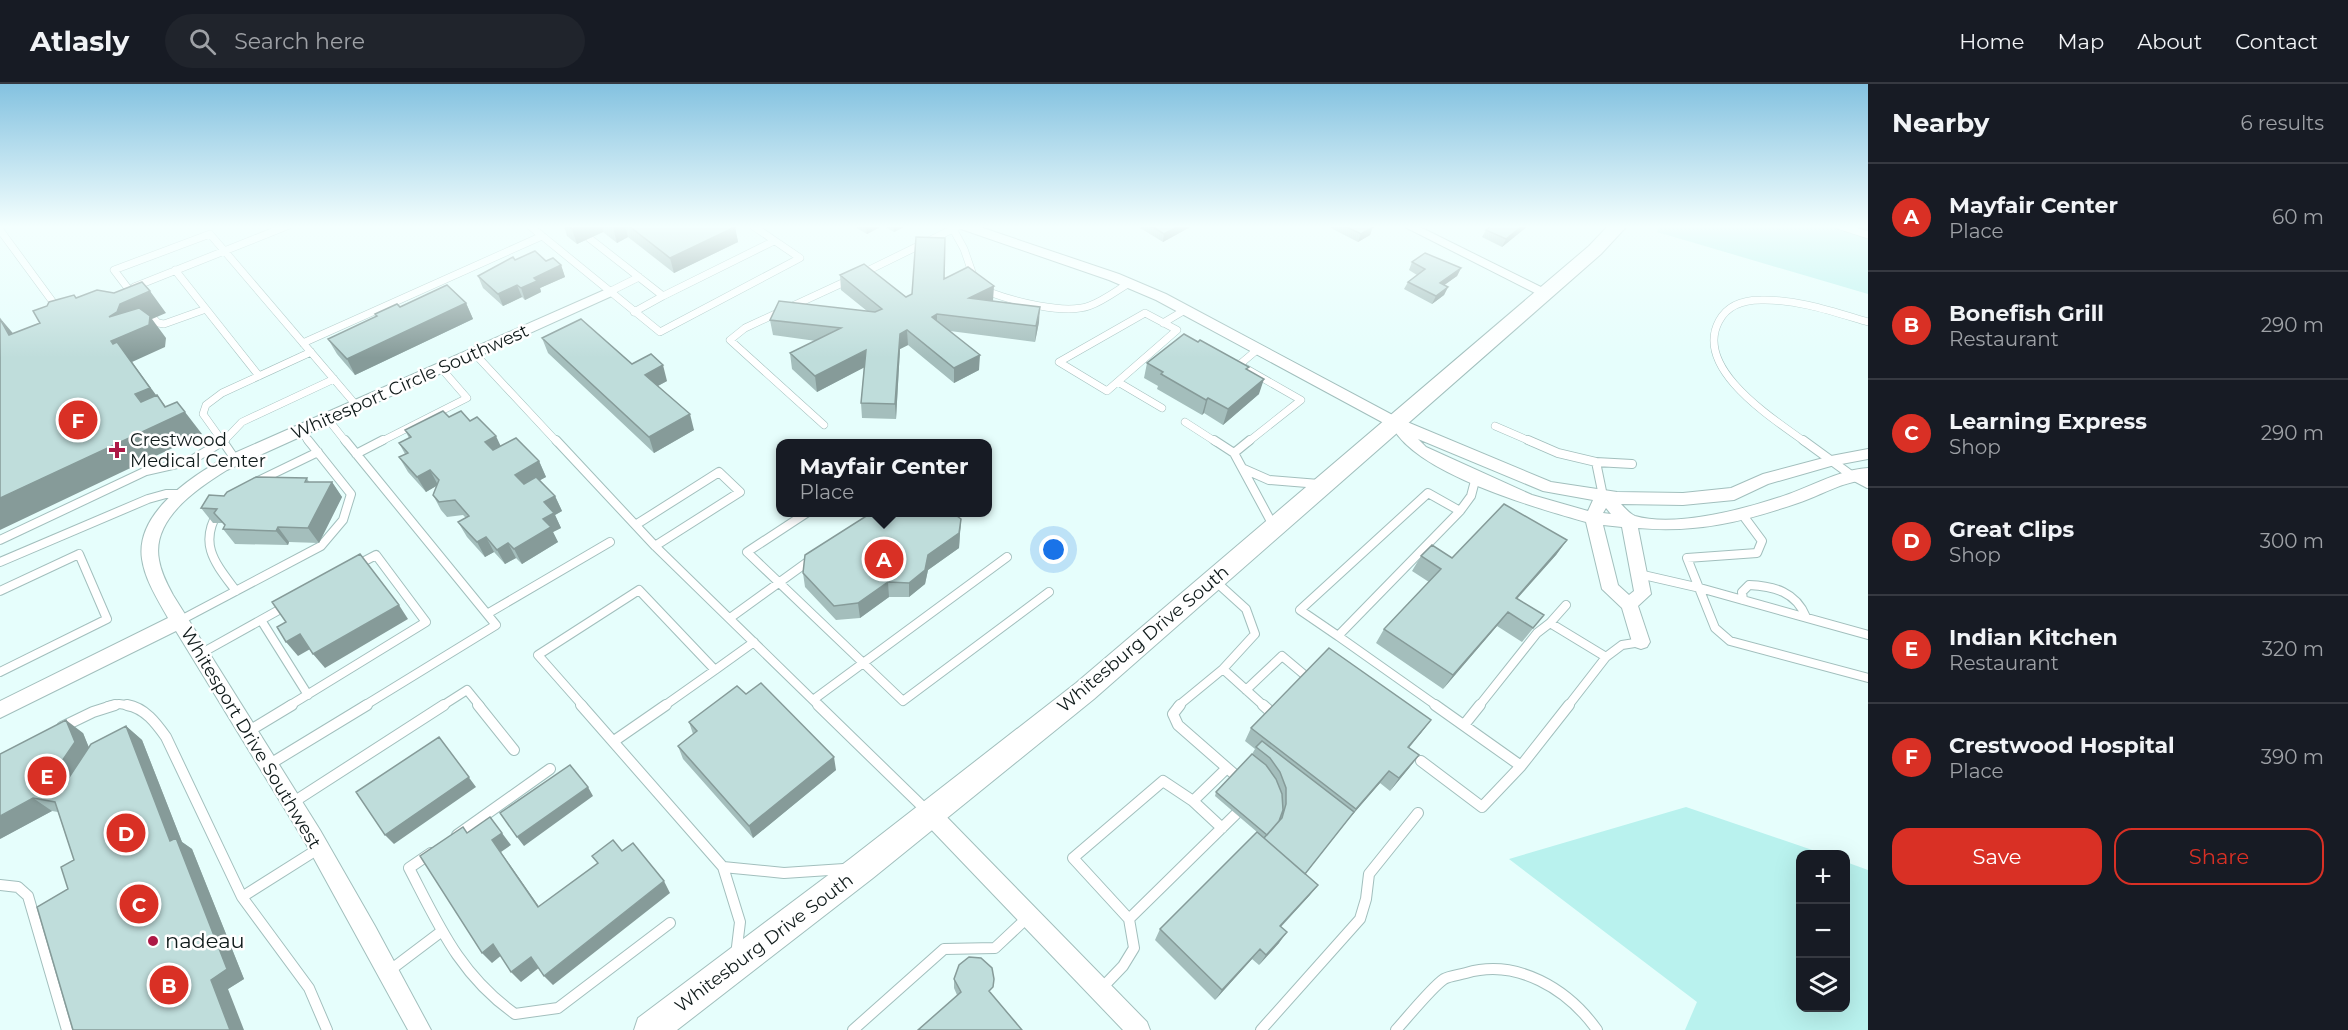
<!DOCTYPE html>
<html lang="en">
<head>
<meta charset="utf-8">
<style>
	body { margin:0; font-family:Montserrat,sans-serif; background:#20242c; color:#f1f3f6 }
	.controls { position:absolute; right:18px; bottom:18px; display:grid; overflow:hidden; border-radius:12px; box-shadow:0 6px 24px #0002 }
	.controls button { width:54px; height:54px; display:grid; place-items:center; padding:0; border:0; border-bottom:2px solid #363941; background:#171b24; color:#f1f3f6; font:30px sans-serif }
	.you { position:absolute; left:1054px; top:466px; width:21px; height:21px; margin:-15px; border:4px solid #fff; border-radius:50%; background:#1a73e8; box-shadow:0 0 0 9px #1a73e833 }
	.badge { display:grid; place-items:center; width:39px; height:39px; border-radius:50%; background:#d93025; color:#fff; font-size:20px; font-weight:700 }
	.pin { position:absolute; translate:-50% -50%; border:3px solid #fff; box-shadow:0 2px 6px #0006 }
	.popup { position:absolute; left:776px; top:355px; width:216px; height:78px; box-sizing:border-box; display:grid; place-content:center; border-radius:12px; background:#171b24; filter:drop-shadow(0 2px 4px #0005); font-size:20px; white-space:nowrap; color:#9ea1a6 }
	.popup b { font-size:22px; color:#f1f3f6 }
	.popup::after { content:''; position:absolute; left:50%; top:100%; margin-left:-12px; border:12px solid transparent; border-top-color:#171b24 }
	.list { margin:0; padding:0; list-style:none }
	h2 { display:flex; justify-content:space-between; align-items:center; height:78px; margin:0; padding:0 24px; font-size:26px }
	h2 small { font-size:20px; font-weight:400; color:#9ea1a6 }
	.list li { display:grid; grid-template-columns:39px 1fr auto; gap:18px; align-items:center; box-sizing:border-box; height:108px; padding:0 24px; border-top:2px solid #363941 }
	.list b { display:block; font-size:22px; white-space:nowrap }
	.list p { margin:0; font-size:20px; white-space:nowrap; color:#9ea1a6 }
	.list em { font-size:20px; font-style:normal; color:#9ea1a6 }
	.actions { display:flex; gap:12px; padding:18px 24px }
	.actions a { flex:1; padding:14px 0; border:2px solid #d93025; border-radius:18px; text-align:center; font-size:21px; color:#d93025 }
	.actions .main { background:#d93025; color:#fff }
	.icon { flex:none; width:33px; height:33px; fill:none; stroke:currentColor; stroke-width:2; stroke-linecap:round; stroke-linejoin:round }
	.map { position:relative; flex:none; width:1868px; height:946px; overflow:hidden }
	header { display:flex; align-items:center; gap:36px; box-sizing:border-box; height:84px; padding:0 30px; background:#171b24; border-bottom:2px solid #363941 }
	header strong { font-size:28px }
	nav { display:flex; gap:33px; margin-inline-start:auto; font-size:21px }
	.search { width:420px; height:54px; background:#20242c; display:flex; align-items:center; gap:15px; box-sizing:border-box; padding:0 21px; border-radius:33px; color:#9ea1a6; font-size:22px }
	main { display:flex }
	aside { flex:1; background:#171b24 }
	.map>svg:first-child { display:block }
</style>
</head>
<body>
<header>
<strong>Atlasly</strong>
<div class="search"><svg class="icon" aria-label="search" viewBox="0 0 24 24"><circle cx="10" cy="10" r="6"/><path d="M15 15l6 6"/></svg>Search here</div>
<nav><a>Home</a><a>Map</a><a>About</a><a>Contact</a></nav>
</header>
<main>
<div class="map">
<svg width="1868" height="946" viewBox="0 0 1868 946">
	<rect width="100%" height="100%" fill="#e6fefc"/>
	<path fill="#b9f2ee" d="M1660 142H1868V210L1657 148Z
		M1686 723 1824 770H1800V924H1846V778L1868 786V946H1685L1697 918 1509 775Z"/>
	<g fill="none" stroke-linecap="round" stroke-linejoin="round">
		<defs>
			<path id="service-far2" d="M530 142 660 248 800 174 753 142
				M1840 142 1868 151
				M953 145 964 165 974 194
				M0 146 58 225
				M589 154 663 212 774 157
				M175 186 259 292
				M863 189 959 142
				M134 203 287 142
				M609 208 639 193
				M989 208C1013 217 1064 231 1089 222 1103 217 1116 207 1129 199
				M133 211 114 186 210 150 356 321
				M147 228 158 239 164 240 206 225
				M634 228 663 212
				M1145 229 1177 246 1107 307 1059 278Z
				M1163 239 1185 226
				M303 259 542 152
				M475 270 557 358
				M1238 280 1301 316 1248 358
				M1239 281 1258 265
				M1118 298 1162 324
				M327 334 346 358
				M1185 338 1216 358
				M824 341 730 256 745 244 851 195
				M1495 342 1532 358
				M300 346 309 358
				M223 358 203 330 206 321 222 309 311 268
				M223 358 242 338 334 295
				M380 358 467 314 441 284
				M1805 358C1774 335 1693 285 1719 237 1727 222 1743 216 1761 216 1797 215 1834 228 1868 238"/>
			<path id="service-far1" d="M222 356 235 375
				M345 356 496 541 364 622
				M556 356 655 462 819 622
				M1214 356 1234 369 1274 443
				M1528 356 1558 369 1596 378 1603 412
				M1803 356 1851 391 1868 400
				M1234 369 1250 356
				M356 370 383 356
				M1596 378 1632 380
				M1244 385 1269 396 1319 400
				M256 398 318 368
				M1428 409 1460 427 1338 552 1300 526Z
				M1460 427 1471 412 1476 393
				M218 428C198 461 216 480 236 507
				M808 428 747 468 903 617 1049 508
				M1742 430 1762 457 1757 469 1687 474 1715 544 1730 557 1868 594
				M637 440 719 388 740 408 655 462
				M0 456 146 387 190 377 225 356
				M0 478 148 415 166 410H180
				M1639 490 1700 504 1868 551
				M0 507 79 470 107 535 0 588
				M1743 516 1742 508 1749 501C1774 502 1796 508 1806 533
				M487 530 610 458
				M730 534 813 474
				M261 536 308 611
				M179 537 321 462 343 436 351 410 308 356
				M1550 539 1566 521
				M1338 552 1437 622
				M200 570 286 522
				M1223 585 1264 622
				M1246 606 1282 572 1307 593
				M813 616 1007 473
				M108 622 119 620 133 622
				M289 622 426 538 376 471 357 481
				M442 622 467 606 480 622
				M583 622 538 571 639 506 715 586 754 558
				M664 622 715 586
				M1178 622 1223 585 1255 550 1246 525 1214 496
				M1479 622 1537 549 1550 539 1606 573
				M1568 622 1606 573 1622 561 1641 558"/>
			<path id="service" d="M127 621C145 624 156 639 166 653L242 813 318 765
				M478 621 514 666
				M581 621 723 783
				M818 621 928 728
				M1180 621 1173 630 1178 641 1234 690
				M1263 621 1272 629
				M1435 621 1521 682 1569 621
				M1464 641 1480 621
				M62 643 93 628 115 621
				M249 647 292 621
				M614 657 666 621
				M1421 677 1482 723 1521 682
				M270 680 367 621
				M292 719 444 621
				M1222 744 1193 717 1227 684
				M457 751 550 685
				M431 769 409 784C439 842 460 891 515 930L558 924 670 839
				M0 801 18 803 28 812 67 946
				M242 813 309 904 327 946
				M1129 835 1073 774 1163 697 1193 717
				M736 871 740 838 723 783 784 789 844 785
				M389 887 442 847
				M1100 906 1123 882 1134 864 1129 835 1236 730
				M853 946 944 865 995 864 1028 833
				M1261 946 1360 835 1366 815 1369 790 1418 729
				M1396 946C1407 934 1432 903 1444 895 1449 892 1459 891 1466 889 1517 874 1568 905 1597 946"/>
			<path id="minor" d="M959 142H977L1119 190 1166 210 1400 335 1551 398 1617 408 1683 409 1731 404 1763 390 1831 372 1868 365V375L1831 382 1768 400 1734 416 1683 421 1621 420C1625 424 1630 430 1635 432 1676 444 1750 424 1789 410 1816 400 1840 386 1868 384V396C1843 397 1822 411 1798 419 1742 438 1698 449 1638 444L1651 510 1638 522 1650 558 1647 563 1641 565 1635 563 1632 558 1622 524 1602 505 1586 438C1536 424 1418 390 1393 344L1156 216 1109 196 961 145ZM1418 355 1543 407 1593 416 1588 427 1532 411 1426 363ZM1606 424 1611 430 1603 429ZM1603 441 1622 443 1634 507 1629 511 1618 501Z
				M1403 142H1418L1553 209 1551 212H1541Z
				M609 204 614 205 616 208 614 211 227 386C198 404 151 435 159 476 161 488 167 500 173 511L320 746 375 842 431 946H408L306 760 176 547 0 634V617L168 534C158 516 145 496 142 475 135 428 195 390 230 371Z
				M930 721 937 723 1147 938 1150 946H1123L923 737 920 730 923 723Z"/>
			<path id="secondary" d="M1608 142H1627L1601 170 1094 615 873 794 677 946H634L638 934 851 774 1076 599 1589 162Z"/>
		</defs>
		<use href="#service-far2" stroke="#a2bfbd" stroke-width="8"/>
		<use href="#service-far1" stroke="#a2bfbd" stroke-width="10"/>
		<use href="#service" stroke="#a2bfbd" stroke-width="12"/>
		<use href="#minor" stroke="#a2bfbd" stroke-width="2"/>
		<use href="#secondary" stroke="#a2bfbd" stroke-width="2"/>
		<use href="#service-far2" stroke="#fff" stroke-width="7"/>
		<use href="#service-far1" stroke="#fff" stroke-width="8"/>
		<use href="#service" stroke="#fff" stroke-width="10"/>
		<use href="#minor" fill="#fff" fill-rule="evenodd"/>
		<use href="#secondary" fill="#fff" fill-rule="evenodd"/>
	</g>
	<path fill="#a4bebc" d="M564 142H734L735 143 738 158 674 189 628 153 617 159 603 148 577 160 567 152Z
		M853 142H882L867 150Z
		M883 142H906L894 148Z
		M1137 142H1192L1163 158Z
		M1327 142H1372L1370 151 1358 158Z
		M1528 142 1502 163 1482 153 1486 146Z
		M515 176 546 177 561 181 565 193 540 204 541 208 525 216 522 213 503 222 483 204 478 192Z
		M1412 178 1461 184 1457 192 1444 201 1448 203 1444 211 1432 220 1404 205 1408 198 1417 191 1409 186Z
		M840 191 906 213 944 194 1039 238 1035 258 950 247 979 286 954 299 908 261 900 265 896 335 862 334 861 319 864 283 817 308 792 285 790 269 816 257 773 251 770 236 867 227 841 206Z
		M466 219 473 235 355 291 337 270 328 255 376 233 375 230Z
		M542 254 632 280 667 297 658 302 694 346 654 369 548 269Z
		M1147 279 1248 286 1259 310 1223 341 1204 329 1202 331 1157 305 1158 302 1144 294Z
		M449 333 470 337 501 362 539 377 546 393 540 396 555 412 562 427 555 431 561 444 553 448 558 458 522 480 516 474 505 480 494 468 485 473 467 453 458 438 466 434 463 431 447 433 441 426 433 411 436 402 426 408 408 388 399 373 405 370 399 359 409 354 405 346Z
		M307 394 309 398H332L342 413 319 459 289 458 288 461 235 460 223 445 225 442 223 439H213L201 424 224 412Z
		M961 435 959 464 928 486 925 500 909 513H889L860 534 836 536 805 503 803 489Z
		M1567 456 1556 471 1517 515 1544 531 1522 558 1497 542 1443 605 1376 559 1384 545 1429 498 1412 487 1421 472 1452 474Z
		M746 610 836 686 753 754 683 675 678 662 693 650 689 638Z
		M1431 636 1409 664 1419 671 1409 684 1390 707 1380 699 1347 737 1305 790 1318 801 1309 812 1281 843 1279 859 1259 881 1252 875 1215 916 1155 856 1160 845 1264 754 1215 712 1216 708 1252 670 1255 665 1245 657 1251 644Z
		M126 642 142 656 182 758 192 765 244 895 228 905 68 805 74 776 58 728 52 727 0 755 83 649 89 664Z
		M954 895 992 911H957L954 904Z"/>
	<path fill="#869b99" d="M579 142H602L603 148 577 160 572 145Z
		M616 142H625L628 153 617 159 613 143Z
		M866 142H882L867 150Z
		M894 142H906L894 148Z
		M1179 142H1192L1163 158 1164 150Z
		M1522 142H1528L1502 163 1506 155Z
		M735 143 738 158 674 189 670 174Z
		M1373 143 1370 151 1358 158 1361 150Z
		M561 181 565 193 540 204 541 208 525 216 521 204 534 194Z
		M1461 184 1457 192 1436 207 1440 199Z
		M517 201 522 213 503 222 498 210Z
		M994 202 993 217 969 214Z
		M1448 203 1444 211 1432 220 1436 212Z
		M150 207 166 229 152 235 166 254 165 263 132 278 167 326 153 332 135 310 129 279 111 257 109 233 120 220Z
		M466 219 473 235 355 291 347 275Z
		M1040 223 1039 238 1035 258 1036 242Z
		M937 230V246L932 233Z
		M0 234 17 254 9 251Z
		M907 246 908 261 900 265 896 335 895 320 900 250Z
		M866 266 867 282 817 308 815 292Z
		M980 271 979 286 954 299V284Z
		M663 281 667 297 650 306 645 291Z
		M1264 295 1259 310 1223 341 1228 325Z
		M157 311 174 333 185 328 202 350 0 446V414Z
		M1208 314 1204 329 1202 331 1206 316Z
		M690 330 694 346 654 369 649 353Z
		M496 352 503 367 492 373 485 358Z
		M539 377 546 393 522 406 515 391Z
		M430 386 438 401 426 408 417 393Z
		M332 398 342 413 319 459 308 444Z
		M555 412 562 427 555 431 561 444 553 448 558 458 522 480 514 465 543 435 544 418Z
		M961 435 959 464 928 486 925 500 909 513V499L928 471Z
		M278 443 289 458 288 461 276 447Z
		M486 453 494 468 485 473 477 458Z
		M1567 456 1556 471 1505 528 1516 514Z
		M508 459 516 474 505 480 497 466Z
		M888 498 889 513 860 534 858 519Z
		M399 521 408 535 325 584 313 570Z
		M1508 528 1497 542 1443 605 1453 591Z
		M300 550 312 564 298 572 286 558Z
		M66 636 83 649 92 671 69 706 51 693Z
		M1431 636 1421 649 1398 676 1408 663Z
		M126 642 142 656 182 758 192 765 244 895 228 905 244 946H230L211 896 170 757Z
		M439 653 476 703 394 760 385 751Z
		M1419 671 1409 684 1390 707 1399 694Z
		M834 673 836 686 753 754 749 742Z
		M1389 687 1380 699 1347 737 1296 801 1356 725Z
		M588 703 593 712 524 762 517 753Z
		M33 714 52 727 0 755V732Z
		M490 733 511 761 501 768 547 834 538 823 492 756Z
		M664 797 670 809 553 901 544 892Z
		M1318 801 1309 812 1272 852 1280 842Z
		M1287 848 1279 859 1259 881 1266 871Z
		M493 860 503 870 492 879 482 869Z
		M1260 865 1252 875 1215 916 1222 906Z
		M531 873 540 883 521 898 511 888Z"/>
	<path fill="#bfdddb" stroke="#869b99" stroke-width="1.5" d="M568 142H579L572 145Z
		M629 142H734L735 143 670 174Z
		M1151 142H1179L1164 150Z
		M1345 142H1372L1373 143 1361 150Z
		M1491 142H1522L1506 155 1486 146Z
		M916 153 945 154 944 195 968 183 994 202 969 214 1040 223 1036 242 937 230 932 233 980 271 954 284 907 246 900 250 895 320 861 319 866 266 815 292 790 269 841 244 770 236 779 217 875 228 882 225 840 191 864 180 906 213 912 210Z
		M535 167 546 177 553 174 561 181 534 194 537 197 521 204 517 201 498 210 478 192 513 173 515 176Z
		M1425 169 1461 184 1440 199 1448 203 1436 212 1408 198 1425 185 1412 178Z
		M142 198 150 207 120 220 117 228 109 233 139 224 150 232 149 241 111 257 113 260 117 258 150 304 135 310 141 318 157 311 165 323 177 318 185 328 0 414V235L9 251 40 239 33 227 47 222 49 218 74 211 76 214 97 206 114 209Z
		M447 201 466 219 347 275 328 255 377 232 375 230 397 220 400 223Z
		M581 235 632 280 651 270 663 281 645 291 690 330 649 353 542 254Z
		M1184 250 1198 258 1200 256 1249 283 1246 285 1264 295 1228 325 1208 314 1206 316 1161 290 1163 288 1147 279Z
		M443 327 449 333 461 327 470 337 477 333 496 352 485 358 493 366 516 354 539 377 515 391 524 400 536 393 555 412 544 418 554 429 543 435 551 443 514 465 508 459 497 466 486 453 477 458 458 438 469 432 455 416 439 418 433 411 439 396 430 386 417 393 399 373 408 369 399 359 411 353 405 346Z
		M256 393 307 394 305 398H332L308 444 278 443 276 447 223 445 225 441 214 429 217 425 201 424 209 411 224 412 227 408Z
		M1504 420 1567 456 1516 514 1544 531 1533 544 1508 528 1453 591 1384 545 1441 485 1421 472 1432 461 1452 474Z
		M871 429H953L961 435 959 449 928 471 925 486 909 499 888 498 858 519 834 522 803 489 805 471Z
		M360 470 399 521 313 570 300 550 286 558 277 543 286 538 272 518Z
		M1329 564 1431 636 1408 663 1419 671 1399 694 1389 687 1356 725 1251 644Z
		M761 599 834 673 749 742 678 662 697 647 689 638 737 602 746 610Z
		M66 636 75 658 51 693 68 695 91 660 126 642 170 757 176 754 227 885 211 896 230 946H73L37 823 68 805 61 783 74 776 55 718 33 714 0 732V670Z
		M439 653 469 693 385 751 356 708Z
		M1262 657 1354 728 1305 790 1264 754 1282 734 1286 720V704L1280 688 1270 674 1256 663Z
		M1252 670 1266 681 1276 695 1282 710 1283 726 1279 737 1267 751 1216 708Z
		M570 681 588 703 517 753 500 729Z
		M490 733 502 749 492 756 538 823 598 779 592 772 613 756 622 767 633 759 664 797 544 892 531 873 511 888 493 860 482 869 420 772 463 743 467 749Z
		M1257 748 1318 801 1280 842 1287 848 1266 871 1260 865 1222 906 1160 845Z
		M969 873 981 874 992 884 994 895 993 903 989 907 1022 946H918L961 908 954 895 959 881Z"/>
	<linearGradient id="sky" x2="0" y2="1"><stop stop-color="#84c2e0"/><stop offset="0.52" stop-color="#f4fffe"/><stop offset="1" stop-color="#f4fffe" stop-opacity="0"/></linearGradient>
	<rect width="1868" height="274" fill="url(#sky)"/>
	<g fill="#ad1946" stroke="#fff" stroke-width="2">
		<path d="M114 357h6v6h6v6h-6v6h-6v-6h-6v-6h6z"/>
		<circle cx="153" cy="857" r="6"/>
	</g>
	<g text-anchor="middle" stroke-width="5" stroke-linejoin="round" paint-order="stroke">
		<g font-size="18" fill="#101b1b" stroke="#fff">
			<text transform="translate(410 298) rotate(-24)" y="6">Whitesport Circle Southwest</text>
			<text transform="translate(1143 555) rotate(-40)" y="6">Whitesburg Drive South</text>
			<text transform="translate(251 654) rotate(59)" y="6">Whitesport Drive Southwest</text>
			<text transform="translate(764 859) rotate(-37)" y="6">Whitesburg Drive South</text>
		</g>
		<g font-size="18" fill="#101b1b" stroke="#fff" text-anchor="start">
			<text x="130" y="362">Crestwood<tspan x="130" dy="21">Medical Center</tspan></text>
		</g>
		<g font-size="21" fill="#101b1b" stroke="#fff" text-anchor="start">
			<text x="165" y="864">nadeau</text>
		</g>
	</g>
</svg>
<div class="controls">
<button>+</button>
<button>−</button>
<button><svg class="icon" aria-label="layers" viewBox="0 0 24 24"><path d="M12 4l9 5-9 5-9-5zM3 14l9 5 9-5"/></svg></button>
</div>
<div class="you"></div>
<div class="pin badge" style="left:884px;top:475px">A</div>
<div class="popup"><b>Mayfair Center</b>Place</div>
<div class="pin badge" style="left:169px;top:901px">B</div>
<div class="pin badge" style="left:139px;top:820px">C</div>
<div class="pin badge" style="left:126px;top:749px">D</div>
<div class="pin badge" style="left:47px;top:692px">E</div>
<div class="pin badge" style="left:78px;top:336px">F</div>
</div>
<aside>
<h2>Nearby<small>6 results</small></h2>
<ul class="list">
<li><span class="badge">A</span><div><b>Mayfair Center</b><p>Place</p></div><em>60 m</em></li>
<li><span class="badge">B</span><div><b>Bonefish Grill</b><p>Restaurant</p></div><em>290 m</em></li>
<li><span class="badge">C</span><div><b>Learning Express</b><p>Shop</p></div><em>290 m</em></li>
<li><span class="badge">D</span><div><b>Great Clips</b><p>Shop</p></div><em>300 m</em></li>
<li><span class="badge">E</span><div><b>Indian Kitchen</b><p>Restaurant</p></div><em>320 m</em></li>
<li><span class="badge">F</span><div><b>Crestwood Hospital</b><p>Place</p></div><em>390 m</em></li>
</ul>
<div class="actions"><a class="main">Save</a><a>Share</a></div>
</aside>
</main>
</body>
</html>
